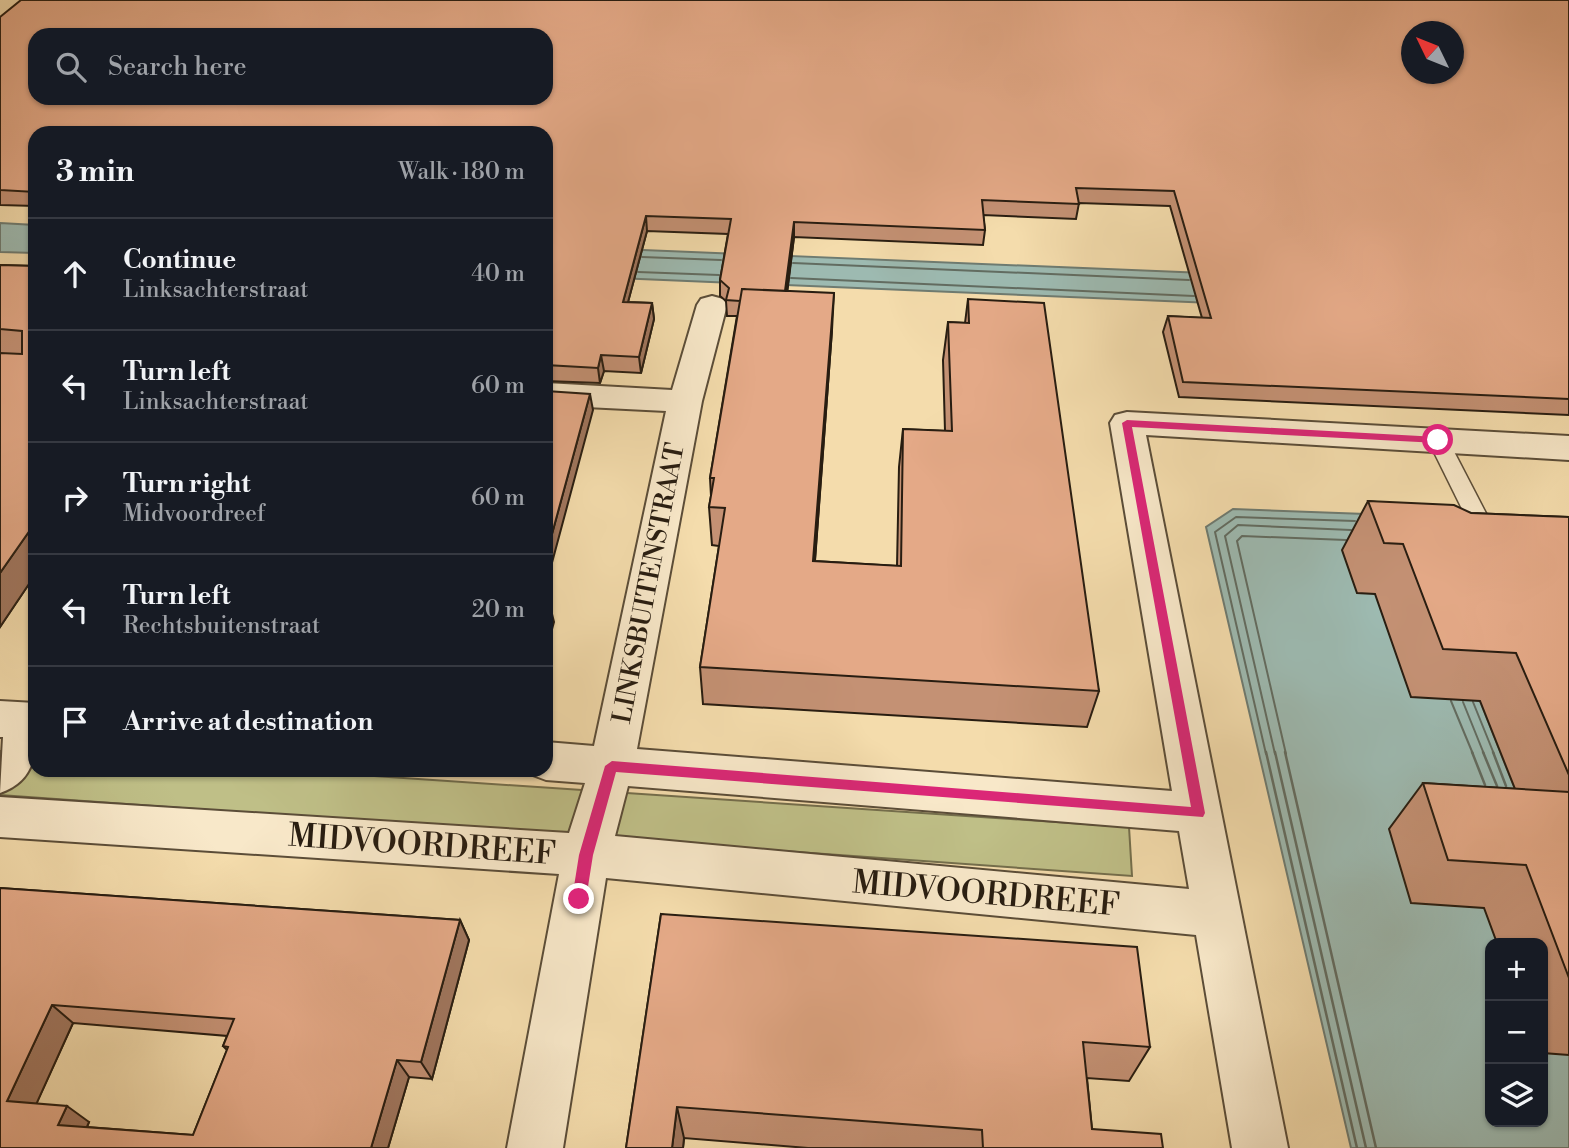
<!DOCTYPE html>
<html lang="en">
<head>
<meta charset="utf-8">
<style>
	body { margin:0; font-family:"Libre Bodoni",serif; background:#20242c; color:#f1f3f6 }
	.controls { position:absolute; right:21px; bottom:21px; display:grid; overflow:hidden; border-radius:14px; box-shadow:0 2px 5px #0004 }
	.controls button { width:63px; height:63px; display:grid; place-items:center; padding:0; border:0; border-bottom:2px solid #363941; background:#171b24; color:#f1f3f6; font:35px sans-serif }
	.compass { position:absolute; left:1401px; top:21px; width:63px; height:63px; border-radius:50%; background:#171b24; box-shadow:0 2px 5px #0004; rotate:313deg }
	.stop { position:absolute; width:21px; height:21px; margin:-16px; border:5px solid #db2777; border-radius:50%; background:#fff }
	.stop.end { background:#db2777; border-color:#fff; box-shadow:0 2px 7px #0008 }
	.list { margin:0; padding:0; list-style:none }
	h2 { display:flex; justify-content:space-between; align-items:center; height:91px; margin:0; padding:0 28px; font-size:30px }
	h2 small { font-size:23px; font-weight:400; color:#9ea1a6 }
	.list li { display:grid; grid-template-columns:46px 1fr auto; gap:21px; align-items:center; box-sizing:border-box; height:112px; padding:0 28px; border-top:2px solid #363941 }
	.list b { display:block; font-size:26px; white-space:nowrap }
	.list p { margin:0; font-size:23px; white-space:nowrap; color:#9ea1a6 }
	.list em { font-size:23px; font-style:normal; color:#9ea1a6 }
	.icon { flex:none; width:38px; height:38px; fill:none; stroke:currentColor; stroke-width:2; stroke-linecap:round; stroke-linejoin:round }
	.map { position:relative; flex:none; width:1569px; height:1148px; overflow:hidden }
	.search { position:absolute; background:#171b24; box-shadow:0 2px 5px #0004; left:28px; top:28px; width:525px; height:77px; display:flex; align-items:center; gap:18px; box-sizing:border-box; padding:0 24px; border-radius:21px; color:#9ea1a6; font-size:26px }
	.panel { position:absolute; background:#171b24; box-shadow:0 2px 5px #0004; left:28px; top:126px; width:525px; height:651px; border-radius:21px }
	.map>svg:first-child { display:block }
</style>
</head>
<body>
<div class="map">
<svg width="1569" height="1148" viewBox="0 0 1569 1148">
	<rect width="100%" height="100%" fill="#f4dcac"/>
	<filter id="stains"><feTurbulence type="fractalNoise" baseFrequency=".00286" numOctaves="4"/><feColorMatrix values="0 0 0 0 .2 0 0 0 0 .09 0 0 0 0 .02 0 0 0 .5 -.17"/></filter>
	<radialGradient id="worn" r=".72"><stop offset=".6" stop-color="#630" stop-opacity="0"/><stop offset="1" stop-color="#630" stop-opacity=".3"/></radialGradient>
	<path fill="#bfbf87" stroke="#746e4c" stroke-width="2" d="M0 751 35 753V770H286L1129 827 1132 876 0 795Z"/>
	<path fill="#9dbab1" stroke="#6e7b71" stroke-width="2" fill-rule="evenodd" d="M0 223 35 225V253L0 252Z
		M546 246 1569 288V318L546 275Z
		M1233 509 1393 515 1480 701 1569 925V1148H1351L1206 527ZM1490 943H1543V1122H1490Z"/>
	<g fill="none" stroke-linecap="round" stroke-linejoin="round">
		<path stroke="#626c61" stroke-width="2" d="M642 257 721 260
			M793 263 1189 280
			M638 272 719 275
			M791 278 1194 296
			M1451 701 1473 754
			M1463 702 1484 754
			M1473 702 1494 754
			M1266 754 1215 532 1236 517 1355 521
			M1275 754 1225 536 1238 525 1351 530
			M1286 754 1237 541 1242 536 1346 540"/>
		<path stroke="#626c61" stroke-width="2.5" d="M1266 752 1357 1148
			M1275 752 1366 1148
			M1285 752 1376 1148
			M1472 752 1485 785
			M1483 752 1497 786
			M1493 752 1506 786"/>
		<defs>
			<path id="lane" d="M1438 433 1448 440 1490 521 1487 527H1471L1468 521 1428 440Z"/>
			<path id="street" d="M712 296 723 299 727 305 702 401 637 749 1172 791 1110 423 1115 415 1127 412 1569 436V460L1146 435 1288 1148H1232L1196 935 606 878 563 1148H507L559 874 0 837V797L569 833 585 783 546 780 530 774 528 770H546V742L594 746 666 411 546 405V383L672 390 697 305 701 299ZM628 786 1179 831 1189 889 615 836Z
				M0 701 35 703C35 741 43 778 0 793L3 737H0Z"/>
		</defs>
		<use href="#lane" stroke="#5b4d38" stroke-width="3"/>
		<use href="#street" stroke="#5b4d38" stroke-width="4"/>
		<use href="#lane" fill="#f8e8c9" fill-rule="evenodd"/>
		<use href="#street" fill="#f8e8c9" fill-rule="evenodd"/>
	</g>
	<path fill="#c49174" stroke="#281d11" stroke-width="2" fill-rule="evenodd" d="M1569 0V415L1179 397 1163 332 1168 316 1202 318 1170 206 1079 203 1076 219 983 215 985 230 983 245 794 237 787 291 832 330 815 561 897 566 899 467 903 429 945 431 943 360 948 322 965 323 968 299 1099 691 1087 727 703 704 700 667 719 546 712 545 709 507 711 496 710 478 737 316H727L726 301 720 296V280L728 234 647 231 628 302 652 303 654 319 641 373 604 371 600 383 546 381V133H35V206L0 205V17Z
		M0 265 35 266V575L0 627Z
		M1368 501 1471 513 1569 517V1055L1543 1053V943H1497L1484 908 1411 903 1389 829 1423 783 1515 789 1480 701 1411 697 1375 594 1357 593 1342 550Z
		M0 888 460 920 469 940 432 1079 409 1077 388 1148H0ZM73 1023 227 1036 223 1046 227 1050 193 1135 87 1127 89 1122 36 1104Z
		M661 914 1150 1047 1129 1081 1087 1078 1092 1129 1163 1148H808L684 1138 683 1148H626Z"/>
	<path fill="#a0765e" stroke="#281d11" stroke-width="2" d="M646 216 647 231 624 317 623 302Z
		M794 222V237L784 319V303Z
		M834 293 832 330 812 599 813 561Z
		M652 303 654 319 641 373 639 357Z
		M601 355 604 371 600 383 598 368Z
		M590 394 593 410 546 585V556Z
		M35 523V575L0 627V573Z
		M550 606 554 622 546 651V622Z
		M460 920 469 940 432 1079 421 1062Z
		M52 1005 73 1023 30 1118 7 1101Z
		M397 1060 409 1077 388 1148H371Z
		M67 1106 89 1122 81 1141 58 1125Z
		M677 1107 684 1138 683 1148H672Z"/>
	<path fill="#e4a987" stroke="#281d11" stroke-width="2" fill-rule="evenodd" d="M21 0H1569V399L1183 382 1168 316 1211 318 1174 191 1076 188 1079 204 982 200 985 230 794 222 785 291 742 289 740 301 726 300 729 288 720 280 731 219 646 216 623 302 652 303 639 357 601 355 598 368 546 365V133H35V192L0 190V17ZM1411 32H1453V74H1411ZM35 35H546V98H35Z
		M0 265 35 266V523L0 573V353L22 354V331L0 329Z
		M742 289 834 293 813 561 901 566 903 429 952 431 948 322 969 323 968 299 1044 303 1099 691 700 667 725 508 709 507 714 478H710Z
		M546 391 590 394 546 556Z
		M1368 501 1454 505 1471 513 1569 517V775L1516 653 1443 649 1403 544 1384 543Z
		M546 606H550L546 622Z
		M1423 783 1569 792V978L1526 865 1448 860Z
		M0 888 460 920 421 1062 397 1060 371 1148H0ZM52 1005 234 1019 223 1046 228 1047 193 1135 58 1125 67 1106 7 1101Z
		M661 914 1137 947 1150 1047 1083 1042 1092 1129 1161 1134 1163 1148H983L982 1130 677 1107 672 1148H626Z"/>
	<path fill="#db2777" d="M1127 420 1438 437 1443 440 1438 443 1132 427 1205 813 1203 817 616 772 593 855 586 899 579 905 574 903 572 899 579 855 605 766 612 761 1191 807 1122 423Z"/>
	<g text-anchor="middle" stroke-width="5" stroke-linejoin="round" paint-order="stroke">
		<g font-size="26" fill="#281d11" stroke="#f8e8c9">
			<text transform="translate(648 583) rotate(-79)" y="9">LINKSBUITENSTRAAT</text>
		</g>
		<g font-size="32" fill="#281d11" stroke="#f8e8c9">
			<text transform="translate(422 844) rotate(4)" y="11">MIDVOORDREEF</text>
			<text transform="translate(986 893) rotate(5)" y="11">MIDVOORDREEF</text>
		</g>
	</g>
	<rect width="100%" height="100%" filter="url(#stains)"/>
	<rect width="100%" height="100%" fill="url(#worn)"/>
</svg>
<div class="controls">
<button>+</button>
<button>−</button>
<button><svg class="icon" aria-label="layers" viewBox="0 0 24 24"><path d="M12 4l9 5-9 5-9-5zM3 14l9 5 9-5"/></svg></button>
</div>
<svg class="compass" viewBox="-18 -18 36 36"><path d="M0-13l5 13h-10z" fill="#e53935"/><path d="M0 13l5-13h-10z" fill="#9ea1a6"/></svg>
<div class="stop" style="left:1438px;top:440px"></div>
<div class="stop end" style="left:579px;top:899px"></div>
<div class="search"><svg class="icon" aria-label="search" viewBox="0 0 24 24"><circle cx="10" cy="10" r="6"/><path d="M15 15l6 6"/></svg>Search here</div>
<section class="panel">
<h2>3 min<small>Walk · 180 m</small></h2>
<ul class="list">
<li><svg class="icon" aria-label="ahead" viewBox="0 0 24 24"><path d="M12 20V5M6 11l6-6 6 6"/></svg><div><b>Continue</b><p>Linksachterstraat</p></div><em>40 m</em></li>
<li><svg class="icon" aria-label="left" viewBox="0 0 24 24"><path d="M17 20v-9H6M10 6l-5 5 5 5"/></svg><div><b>Turn left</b><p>Linksachterstraat</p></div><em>60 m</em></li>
<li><svg class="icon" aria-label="right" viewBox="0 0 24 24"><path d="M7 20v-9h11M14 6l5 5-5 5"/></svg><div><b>Turn right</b><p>Midvoordreef</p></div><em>60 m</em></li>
<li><svg class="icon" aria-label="left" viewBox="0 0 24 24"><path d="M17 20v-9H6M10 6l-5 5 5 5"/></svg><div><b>Turn left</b><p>Rechtsbuitenstraat</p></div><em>20 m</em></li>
<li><svg class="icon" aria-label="arrive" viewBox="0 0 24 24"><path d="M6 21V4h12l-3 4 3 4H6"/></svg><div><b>Arrive at destination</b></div></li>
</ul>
</section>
</div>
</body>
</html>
